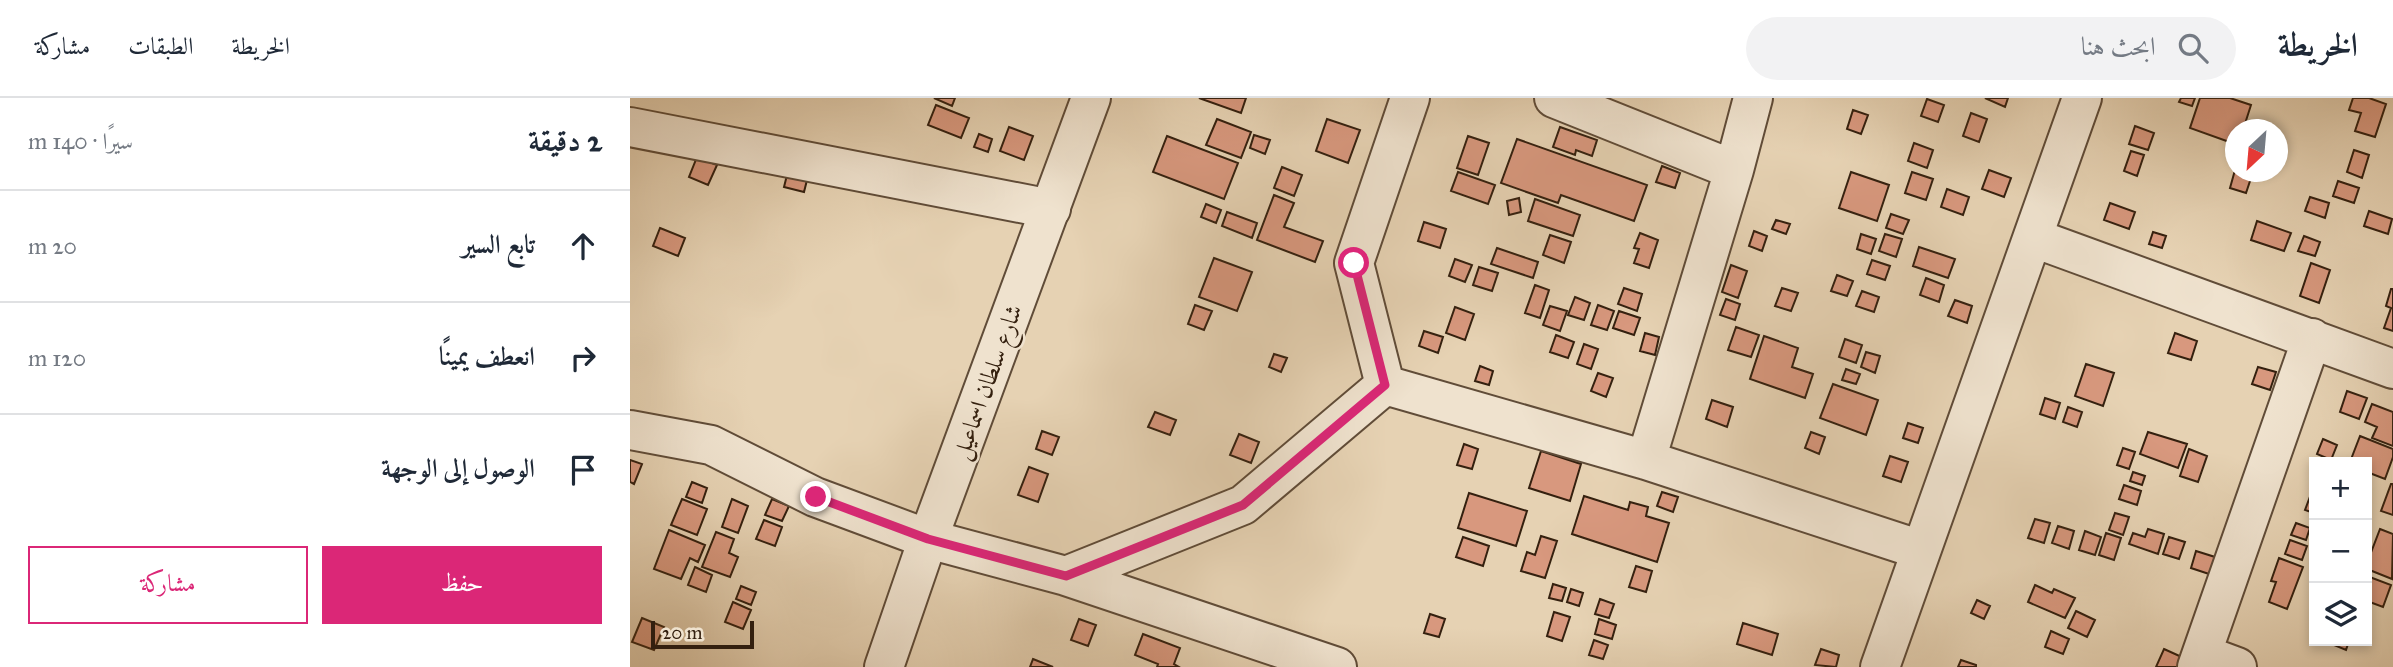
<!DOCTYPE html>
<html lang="ar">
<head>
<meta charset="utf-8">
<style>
	body { margin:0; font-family:"IM FELL Great Primer",Amiri,serif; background:#f2f2f3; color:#1f2937; direction:rtl }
	.controls { position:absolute; right:21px; bottom:21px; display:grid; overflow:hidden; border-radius:0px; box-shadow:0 4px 10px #0003 }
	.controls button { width:63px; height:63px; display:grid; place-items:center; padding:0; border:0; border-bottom:2px solid #e0e1e3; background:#fff; color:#1f2937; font:35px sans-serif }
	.compass { position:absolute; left:1595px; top:21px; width:63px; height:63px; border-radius:50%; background:#fff; box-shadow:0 4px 10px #0003; rotate:206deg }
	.scale { position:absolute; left:21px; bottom:18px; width:103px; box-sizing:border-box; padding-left:7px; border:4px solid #34200f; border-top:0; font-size:19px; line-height:24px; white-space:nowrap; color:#34200f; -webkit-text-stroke:5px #efe2ce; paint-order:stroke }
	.stop { position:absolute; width:21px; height:21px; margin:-16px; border:5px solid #db2777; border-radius:50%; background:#fff }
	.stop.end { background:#db2777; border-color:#fff; box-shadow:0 2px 7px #0008 }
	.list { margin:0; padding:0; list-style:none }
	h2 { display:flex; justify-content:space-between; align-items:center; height:91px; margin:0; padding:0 28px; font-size:30px }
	h2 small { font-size:23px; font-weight:400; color:#747a83 }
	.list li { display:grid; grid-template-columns:46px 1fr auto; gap:21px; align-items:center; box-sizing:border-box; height:112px; padding:0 28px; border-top:2px solid #e0e1e3 }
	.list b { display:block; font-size:26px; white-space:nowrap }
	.list em { font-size:23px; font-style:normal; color:#747a83 }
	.actions { display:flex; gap:14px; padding:21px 28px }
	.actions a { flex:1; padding:16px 0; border:2px solid #db2777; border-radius:0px; text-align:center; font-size:24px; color:#db2777 }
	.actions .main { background:#db2777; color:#fff }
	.icon { flex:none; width:38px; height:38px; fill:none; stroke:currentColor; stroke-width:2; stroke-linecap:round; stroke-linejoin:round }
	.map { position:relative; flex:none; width:1763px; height:569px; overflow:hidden; direction:ltr }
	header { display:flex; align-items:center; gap:42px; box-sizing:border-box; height:98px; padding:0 35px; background:#fff; border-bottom:2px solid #e0e1e3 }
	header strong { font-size:33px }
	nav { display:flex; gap:38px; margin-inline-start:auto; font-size:24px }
	.search { width:490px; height:63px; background:#f2f2f3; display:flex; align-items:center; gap:18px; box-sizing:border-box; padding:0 24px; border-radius:38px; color:#747a83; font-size:26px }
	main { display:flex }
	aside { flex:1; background:#fff }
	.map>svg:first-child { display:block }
</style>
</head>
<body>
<header>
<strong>الخريطة</strong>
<div class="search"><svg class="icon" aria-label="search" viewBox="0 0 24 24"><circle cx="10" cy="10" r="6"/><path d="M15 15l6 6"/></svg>ابحث هنا</div>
<nav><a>الخريطة</a><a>الطبقات</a><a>مشاركة</a></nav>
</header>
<main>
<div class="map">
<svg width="1763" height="569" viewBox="0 0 1763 569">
	<rect width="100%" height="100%" fill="#e6d2b3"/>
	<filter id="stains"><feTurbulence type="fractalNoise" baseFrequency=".00286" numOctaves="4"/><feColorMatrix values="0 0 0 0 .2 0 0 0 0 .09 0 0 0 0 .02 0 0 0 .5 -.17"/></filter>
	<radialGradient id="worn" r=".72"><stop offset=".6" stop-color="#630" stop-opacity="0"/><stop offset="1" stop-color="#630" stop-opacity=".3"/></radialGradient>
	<path fill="#d8987e" stroke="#34200f" stroke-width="2" d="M304 0H325L322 8Z
		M569 0H616L611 15Z
		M1355 0H1378L1375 9Z
		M1551 0H1565L1562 8 1549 4Z
		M1570 0H1600L1621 7 1613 32H1605V46L1560 30Z
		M1723 0H1739L1756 6 1745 39 1725 33 1731 15 1719 12Z
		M1297 1 1314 7 1308 24 1291 18Z
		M306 7 339 20 331 40 298 27Z
		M1223 12 1238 17 1231 36 1217 31Z
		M1341 15 1357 21 1349 44 1333 38Z
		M587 21 621 34 611 60 576 47Z
		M697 21 730 32 718 65 686 53Z
		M1505 28 1524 35 1518 52 1499 46Z
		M379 29 403 38 394 62 370 53Z
		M930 29 967 42 962 58 946 52 945 57 923 49Z
		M349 36 362 41 358 54 344 49Z
		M624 37 640 42 635 56 620 50Z
		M537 38 608 65 594 101 523 74Z
		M838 38 859 45 848 77 827 70Z
		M887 41 1017 87 1004 123 931 97 928 105 871 85Z
		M1284 45 1303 52 1297 70 1278 63Z
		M1724 52 1739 57 1732 80 1717 74Z
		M1501 53 1514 57 1507 78 1494 73Z
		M67 59 87 67 78 87 59 79Z
		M1032 68 1050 75 1045 90 1026 84Z
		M652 69 672 77 664 98 644 90Z
		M1359 72 1381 80 1374 99 1352 91Z
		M1605 72 1623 74 1616 95 1600 90Z
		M158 73 178 78 174 94 154 89Z
		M828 74 865 87 858 106 821 93Z
		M1221 74 1259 87 1247 123 1209 110Z
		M1282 74 1303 81 1296 102 1275 95Z
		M1708 83 1729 90 1724 105 1703 98Z
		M1317 91 1339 99 1333 117 1311 109Z
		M644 97 664 105 654 129 693 143 685 164 627 142Z
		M1680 99 1699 105 1695 120 1675 113Z
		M889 100 891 114 879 117 877 103Z
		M905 101 950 117 943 138 898 123Z
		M1480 105 1505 114 1499 131 1474 122Z
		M576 106 591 112 586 125 571 119Z
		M1739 113 1762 121 1758 136 1734 128Z
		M597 114 627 125 622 140 592 128Z
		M1261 116 1279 122 1273 136 1256 130Z
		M1146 122 1160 126 1156 136 1142 131Z
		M1627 123 1661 135 1654 153 1621 142Z
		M794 124 816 131 810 150 788 143Z
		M30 130 55 140 48 158 23 148Z
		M1124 133 1137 138 1132 153 1119 148Z
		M1523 134 1536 138 1532 150 1519 146Z
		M1010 135 1028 142 1019 170 1004 165 1009 151 1004 150Z
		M1231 136 1246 141 1241 156 1227 151Z
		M1255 136 1272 141 1266 159 1249 153Z
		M920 137 941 144 934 165 913 157Z
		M1674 138 1690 144 1685 158 1668 153Z
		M1289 149 1325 161 1318 180 1283 168Z
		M867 150 908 164 903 180 861 166Z
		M584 160 622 174 607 213 569 199Z
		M825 161 842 167 835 184 819 178Z
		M1242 162 1260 168 1255 182 1237 176Z
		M1681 165 1700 172 1689 205 1670 198Z
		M1101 167 1117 173 1108 200 1092 194Z
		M849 169 868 175 862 193 843 187Z
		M1207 177 1223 183 1217 198 1201 193Z
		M1296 180 1314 187 1309 204 1290 197Z
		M905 187 919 192 910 220 895 215Z
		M994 190 1012 196 1007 213 988 206Z
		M1152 190 1168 195 1161 213 1145 208Z
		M1761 191H1763V233L1754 230 1761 210 1756 208Z
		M1232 193 1249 199 1244 214 1226 208Z
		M945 199 960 205 954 222 938 217Z
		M1096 201 1110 206 1105 222 1090 217Z
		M1325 202 1342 208 1337 225 1318 218Z
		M565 207 582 213 574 232 558 226Z
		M968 207 984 213 977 232 961 227Z
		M920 208 937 213 930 233 913 227Z
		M825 209 844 216 835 242 816 235Z
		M989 213 1010 220 1004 237 983 230Z
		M1106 229 1129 237 1121 259 1098 252Z
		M794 233 813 239 808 255 789 248Z
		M1015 235 1029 239 1025 257 1010 253Z
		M1545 235 1567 243 1561 262 1538 255Z
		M926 237 944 244 938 260 920 254Z
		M1134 238 1168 250 1162 269 1183 276 1175 300 1120 281Z
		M1215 241 1232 247 1226 265 1209 259Z
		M954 246 968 251 961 271 947 266Z
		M1236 254 1250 258 1245 275 1231 269Z
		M644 256 657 260 651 274 639 269Z
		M1456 266 1484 275 1473 308 1445 298Z
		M850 268 863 273 859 287 845 283Z
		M1628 269 1646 274 1640 292 1622 286Z
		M1216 271 1230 276 1226 286 1212 282Z
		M968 275 983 280 976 299 961 293Z
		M1203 286 1248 302 1236 337 1190 320Z
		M1717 293 1737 300 1729 321 1710 314Z
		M1415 300 1430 305 1425 321 1410 316Z
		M1082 302 1103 309 1097 329 1076 321Z
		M1742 306 1763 314V348L1742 340 1747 329 1735 324Z
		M1438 309 1452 314 1447 329 1433 324Z
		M525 314 546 322 540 337 518 329Z
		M1278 325 1293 330 1288 345 1273 340Z
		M412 333 429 339 422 357 406 351Z
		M1181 334 1195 339 1189 356 1175 350Z
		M1518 334 1557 346 1548 370 1510 356Z
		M609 336 629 344 621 365 600 357Z
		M1730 338 1763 351V359L1755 381 1737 374V364H1720Z
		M1693 341 1707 347 1701 362 1687 356Z
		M834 346 848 351 842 371 827 367Z
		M1493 350 1505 354 1499 371 1487 367Z
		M1559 351 1577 358 1568 384 1550 378Z
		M911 353 951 366 940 403 899 390Z
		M1260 358 1278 364 1271 384 1253 378Z
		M0 362 12 366 4 386 0 384Z
		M399 369 418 376 408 404 388 397Z
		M1503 374 1515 378 1512 387 1500 383Z
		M62 384 77 390 72 405 56 399Z
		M1761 386H1763V417L1751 413Z
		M1494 387 1511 393 1507 407 1489 401Z
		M1032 394 1048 399 1043 414 1027 408Z
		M839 395 897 413 886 448 828 430Z
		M1681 396 1684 397V415L1675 412Z
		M954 398 998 412 1000 404 1018 409 1016 418 1039 425 1027 464 942 436Z
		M52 401 77 411 67 437 41 427Z
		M102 401 118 408 108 435 92 429Z
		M142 401 159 408 152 423 135 417Z
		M1485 415 1499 419 1493 437 1479 432Z
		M1405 421 1420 425 1414 445 1398 440Z
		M134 422 152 429 145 448 126 441Z
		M1666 425 1680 430 1676 442 1661 437Z
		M1428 428 1444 433 1439 451 1422 445Z
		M1518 431 1534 436 1528 456 1499 446 1503 435 1515 439Z
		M1750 431 1763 436 1762 481 1737 471V465Z
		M39 432 75 447 68 464 60 460 51 481 24 471Z
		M1455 433 1471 439 1465 457 1449 452Z
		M86 434 104 441 99 455 108 459 100 479 72 469Z
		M1476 435 1491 440 1484 462 1469 457Z
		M911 438 927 443 915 480 891 473 897 454 905 457Z
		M833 439 859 448 853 468 826 459Z
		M1539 439 1555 444 1549 461 1533 456Z
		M1660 442 1677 448 1672 462 1655 456Z
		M1566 453 1585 459 1579 476 1561 470Z
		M1649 460 1673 469 1657 511 1639 504 1646 484 1641 483Z
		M1006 468 1022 473 1016 494 999 489Z
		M65 469 82 477 76 494 58 487Z
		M1737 478 1761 487 1753 509 1737 503Z
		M923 486 936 490 932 503 919 500Z
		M1405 487 1422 495 1424 491 1445 500 1435 520 1398 504Z
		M111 488 126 494 121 507 106 501Z
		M941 491 953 495 949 508 937 504Z
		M970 501 984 506 979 520 965 516Z
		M1347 502 1360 508 1354 521 1341 515Z
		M103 504 121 512 113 531 95 524Z
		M1446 513 1465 522 1457 539 1438 530Z
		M924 514 940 519 932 543 917 538Z
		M800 516 815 521 809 539 794 535Z
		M12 520 34 529 24 552 2 544Z
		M449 521 466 527 458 548 441 542Z
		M969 521 986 527 982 541 965 536Z
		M1113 525 1148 536 1142 557 1107 546Z
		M1421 533 1439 541 1433 556 1415 549Z
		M513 536 550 550 544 566 549 569H527L528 566 505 557Z
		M964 542 978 547 973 561 959 557Z
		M1706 543H1719L1716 552 1704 547Z
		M1191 551 1209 557 1206 569 1185 567Z
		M1534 551 1554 560 1550 569H1526Z
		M403 561 423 569H400Z
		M1331 562 1346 567V569H1328Z"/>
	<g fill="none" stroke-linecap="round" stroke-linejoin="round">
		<defs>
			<path id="minor" d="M924 0 1104 72
				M0 29 421 111
				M1404 140 1763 271
				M755 287 1016 362 1291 452
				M0 332 81 347 185 399 298 441 436 478 707 569
				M1016 362 1104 72 1123 0
				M436 478 613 407 755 287 724 165 780 0
				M1572 556 1607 569
				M1250 569 1452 0
				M1567 569 1682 240"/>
			<path id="tertiary" d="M254 569 298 441 461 0"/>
		</defs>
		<use href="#minor" stroke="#604c38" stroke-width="42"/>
		<use href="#tertiary" stroke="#604c38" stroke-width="42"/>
		<use href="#minor" stroke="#efe2ce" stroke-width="38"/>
		<use href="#tertiary" stroke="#efe2ce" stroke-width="38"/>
	</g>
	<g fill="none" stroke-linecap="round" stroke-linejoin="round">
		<path stroke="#db2777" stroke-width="9" d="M186 399 298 441 436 478 613 407 755 287 724 165"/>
	</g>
	<g text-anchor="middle" stroke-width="5" stroke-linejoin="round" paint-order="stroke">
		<g font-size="24" fill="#34200f" stroke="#efe2ce">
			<text transform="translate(357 284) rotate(-70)" y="8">شارع سلطان اسماعيل</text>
		</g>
	</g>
	<rect width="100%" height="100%" filter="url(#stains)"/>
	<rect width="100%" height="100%" fill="url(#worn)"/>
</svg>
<div class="controls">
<button>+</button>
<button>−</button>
<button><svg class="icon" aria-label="layers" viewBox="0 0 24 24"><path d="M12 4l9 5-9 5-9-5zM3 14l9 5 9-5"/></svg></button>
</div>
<svg class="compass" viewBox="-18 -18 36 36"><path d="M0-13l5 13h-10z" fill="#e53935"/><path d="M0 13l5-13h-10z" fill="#747a83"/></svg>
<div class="scale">20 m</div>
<div class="stop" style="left:724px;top:165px"></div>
<div class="stop end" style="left:186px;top:399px"></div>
</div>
<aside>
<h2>2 دقيقة<small>سيرًا · 140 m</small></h2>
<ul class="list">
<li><svg class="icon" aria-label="ahead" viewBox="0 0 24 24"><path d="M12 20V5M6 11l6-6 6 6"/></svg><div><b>تابع السير</b></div><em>20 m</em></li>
<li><svg class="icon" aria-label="right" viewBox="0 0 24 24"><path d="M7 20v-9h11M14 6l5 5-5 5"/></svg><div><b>انعطف يمينًا</b></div><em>120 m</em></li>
<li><svg class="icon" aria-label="arrive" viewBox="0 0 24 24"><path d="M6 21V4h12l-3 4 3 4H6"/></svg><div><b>الوصول إلى الوجهة</b></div></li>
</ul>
<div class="actions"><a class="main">حفظ</a><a>مشاركة</a></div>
</aside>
</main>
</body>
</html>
